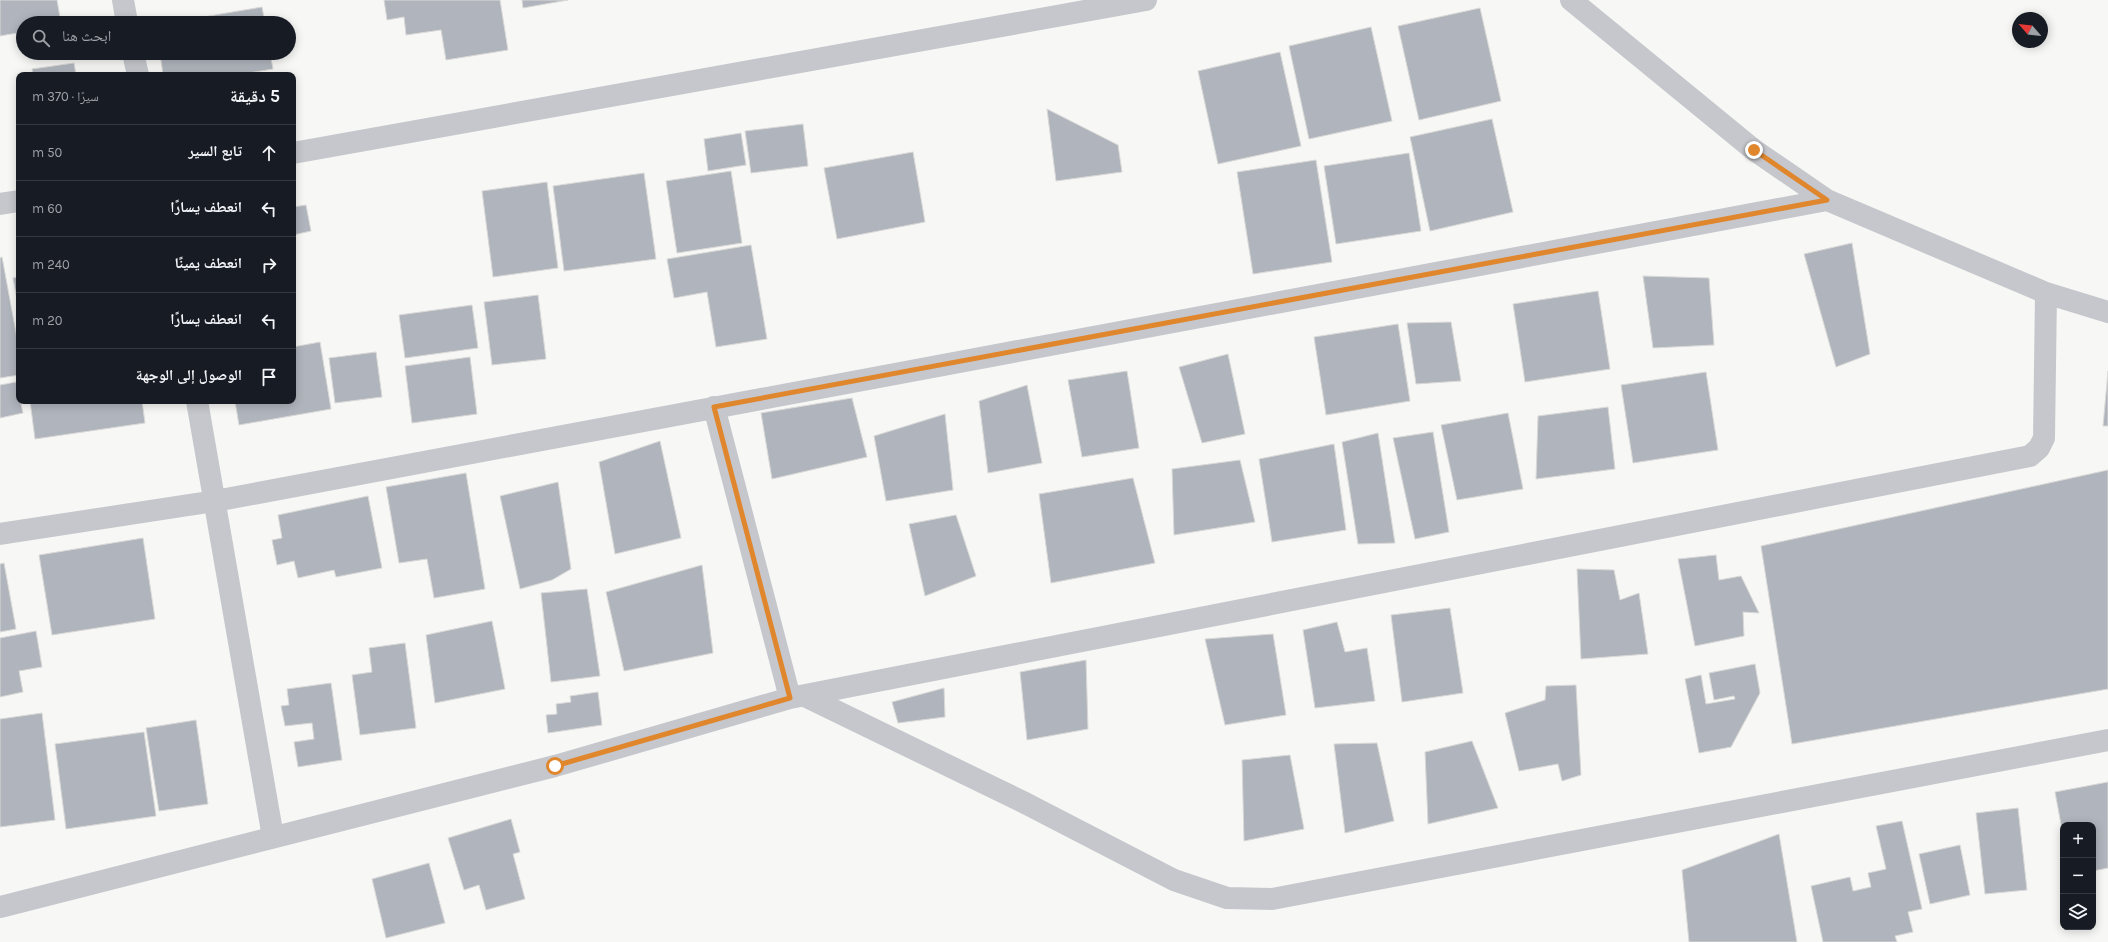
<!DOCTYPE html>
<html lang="ar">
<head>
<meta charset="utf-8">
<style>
	body { margin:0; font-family:Karla,"Noto Naskh Arabic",sans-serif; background:#242831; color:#f1f3f6; direction:rtl }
	.controls { position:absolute; right:12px; bottom:12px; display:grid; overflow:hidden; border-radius:8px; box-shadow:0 2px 10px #0003 }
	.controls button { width:36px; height:36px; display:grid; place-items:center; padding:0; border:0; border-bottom:1px solid #363941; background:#171b24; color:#f1f3f6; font:20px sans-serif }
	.compass { position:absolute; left:2012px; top:12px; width:36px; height:36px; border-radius:50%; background:#171b24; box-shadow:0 2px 10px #0003; rotate:298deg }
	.stop { position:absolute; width:12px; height:12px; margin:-9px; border:3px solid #e0862d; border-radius:50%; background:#fff }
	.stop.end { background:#e0862d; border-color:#fff; box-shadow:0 1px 4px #0008 }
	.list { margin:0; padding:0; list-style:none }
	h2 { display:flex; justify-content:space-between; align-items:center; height:52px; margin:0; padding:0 16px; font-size:17px }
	h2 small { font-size:13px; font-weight:400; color:#9ea1a6 }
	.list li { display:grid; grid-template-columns:26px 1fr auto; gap:12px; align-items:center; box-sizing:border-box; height:56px; padding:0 16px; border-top:1px solid #363941 }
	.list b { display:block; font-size:15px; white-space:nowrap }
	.list em { font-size:13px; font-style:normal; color:#9ea1a6 }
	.icon { flex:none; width:22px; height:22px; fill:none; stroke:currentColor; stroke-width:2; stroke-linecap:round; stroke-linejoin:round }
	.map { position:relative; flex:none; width:2108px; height:942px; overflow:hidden; direction:ltr }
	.search { position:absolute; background:#171b24; box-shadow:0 2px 10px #0003; left:16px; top:16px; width:280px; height:44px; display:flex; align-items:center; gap:10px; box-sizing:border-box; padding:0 14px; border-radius:22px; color:#9ea1a6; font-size:15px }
	.panel { position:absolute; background:#171b24; box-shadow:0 2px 10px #0003; left:16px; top:72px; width:280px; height:332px; border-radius:8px; direction:rtl }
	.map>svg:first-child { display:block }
</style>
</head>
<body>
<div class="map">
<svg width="2108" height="942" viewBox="0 0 2108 942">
	<rect width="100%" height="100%" fill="#f7f8f5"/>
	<path fill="#b0b4bc" stroke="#d9d9d7" d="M0 0H57L61 23H23V32L0 36Z
		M384 0H500L508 50 446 60 441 30 406 35 404 17 387 20Z
		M522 0H568L523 8Z
		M262 7 265 23H168Z
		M1480 8 1501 101 1419 120 1398 26Z
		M1371 27 1392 121 1309 139 1289 46Z
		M1280 52 1301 146 1218 164 1198 71Z
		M160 53H270L273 69 236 75H163Z
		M74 63 76 75H33L32 69Z
		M1047 109 1118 145 1122 172 1056 181Z
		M1492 119 1513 212 1430 231 1410 137Z
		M803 124 808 166 751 173 745 131Z
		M741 133 746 165 708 171 704 139Z
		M913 152 925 222 837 239 824 168Z
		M1409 153 1421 231 1336 244 1324 166Z
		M1316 160 1332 262 1253 274 1237 172Z
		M731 171 742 243 677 253 666 181Z
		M644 173 656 259 564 271 553 186Z
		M547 182 558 268 493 277 482 191Z
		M306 205 311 231 293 235V207Z
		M1852 243 1870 354 1836 367 1804 254Z
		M751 245 767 339 716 347 707 292 674 298 667 259Z
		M2 257 19 349V375L0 378V258Z
		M1643 276 1709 278 1714 345 1653 348Z
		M19 277V311L13 278Z
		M1598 291 1610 369 1525 382 1513 304Z
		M538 295 546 359 492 365 484 302Z
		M472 305 478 348 405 358 399 315Z
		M1451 322 1461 381 1416 384 1407 323Z
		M1398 324 1410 401 1326 415 1314 337Z
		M320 342 331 409 239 425 235 401H293V347Z
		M376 352 382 397 335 403 329 358Z
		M1228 354 1245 434 1202 443 1179 367Z
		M470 357 477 414 412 423 405 366Z
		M1127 371 1139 448 1082 457 1068 380Z
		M2108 371V426H2103Z
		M1706 372 1718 450 1633 463 1621 385Z
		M16 382 23 413 0 418V385Z
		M1027 385 1042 463 988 473 979 401Z
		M852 398 867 457 772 479 761 413Z
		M30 401H142L145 423 35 439Z
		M1608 407 1615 469 1536 479 1538 416Z
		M1508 413 1523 489 1457 500 1441 425Z
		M945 414 953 490 886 501 874 436Z
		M1433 432 1449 532 1415 539 1393 438Z
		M1378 433 1395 543 1358 544 1342 442Z
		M660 441 681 538 615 554 599 462Z
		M1334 444 1346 530 1272 542 1259 459Z
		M1240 460 1255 522 1174 535 1172 469Z
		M2108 470V689L1792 744 1761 546Z
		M466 473 485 589 434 598 427 559 399 563 386 487Z
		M1133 478 1155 563 1051 583 1039 494Z
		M558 482 571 569 552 580 520 589 500 496Z
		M368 496 382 568 336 577 334 570 298 578 294 561 277 565 272 540 282 538 278 515Z
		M956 515 976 576 925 596 909 524Z
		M143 538 155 619 52 635 39 555Z
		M1716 555 1719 580 1741 576 1759 613 1743 612 1744 636 1695 646 1678 559Z
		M4 563 16 629 0 632V564Z
		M702 565 713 653 624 671 606 592Z
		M1577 569 1614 570 1620 600 1639 593 1648 654 1581 659Z
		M587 589 600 676 551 682 541 593Z
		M1450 608 1463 693 1402 702 1391 615Z
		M492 621 505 689 435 703 426 635Z
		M1337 622 1345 652 1367 648 1375 701 1315 708 1303 630Z
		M36 631 42 667 19 671 23 692 0 697V638Z
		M1273 634 1286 715 1225 725 1205 639Z
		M405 643 416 728 360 735 352 675 372 672 369 648Z
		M1086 660 1088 729 1027 740 1020 672Z
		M1755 664 1760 693 1731 747 1699 753 1685 679 1701 675 1706 704 1735 699 1734 696 1714 700 1709 673Z
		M331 683 342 760 298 767 294 742 314 739 312 723 285 726 281 706 289 705 287 689Z
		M1576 685 1581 775 1562 781 1558 764 1519 771 1505 713 1545 700 1546 686Z
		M944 688 945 717 898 723 892 702Z
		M598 692 602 725 548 733 546 715 557 714 556 704 571 702 570 696Z
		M42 713 55 820 0 827V719Z
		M196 720 208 804 159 811 146 728Z
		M144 732 156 816 66 829 55 744Z
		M1472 741 1498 808 1428 824 1425 752Z
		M1377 743 1394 821 1345 833 1334 744Z
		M1290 755 1304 829 1244 841 1242 760Z
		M2108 782V868L2093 871V825H2063V835L2055 792Z
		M2018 808 2027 890 1985 894 1976 813Z
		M511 819 520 852 513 854 525 899 486 910 479 885 464 890 448 838Z
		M1902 821 1922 909 1908 912 1913 932 1895 936 1897 942H1823L1811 886 1850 877 1853 891 1871 887 1868 873 1886 869 1876 826Z
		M1779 834 1797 942H1689L1682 870Z
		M1960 845 1970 895 1930 904 1919 854Z
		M429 863 445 923 386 938 372 879Z"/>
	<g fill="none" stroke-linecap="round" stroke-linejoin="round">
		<path stroke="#c5c7cc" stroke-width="22" d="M123 0 127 23
			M1571 0 1754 150 1827 200 2046 293 2108 312
			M133 53 138 75
			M293 153 1146 0
			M0 204 19 201
			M197 401 273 837
			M714 407 790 698
			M0 534 215 501 1827 200
			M805 696 1025 803 1174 880 1227 898 1272 899 2108 740
			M0 907 555 766 790 698 2030 456 2039 448 2044 438 2046 293"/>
	</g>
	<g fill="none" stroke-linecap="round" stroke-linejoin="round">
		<path stroke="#e0862d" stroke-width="5" d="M555 766 790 698 714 407 1827 200 1754 150"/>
	</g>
</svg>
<div class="controls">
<button>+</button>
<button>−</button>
<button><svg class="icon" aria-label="layers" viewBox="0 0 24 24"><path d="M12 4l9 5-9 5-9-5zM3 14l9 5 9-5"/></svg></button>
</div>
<svg class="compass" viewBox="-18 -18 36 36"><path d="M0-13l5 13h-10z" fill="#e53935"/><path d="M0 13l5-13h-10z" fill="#9ea1a6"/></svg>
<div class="stop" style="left:555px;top:766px"></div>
<div class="stop end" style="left:1754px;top:150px"></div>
<div class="search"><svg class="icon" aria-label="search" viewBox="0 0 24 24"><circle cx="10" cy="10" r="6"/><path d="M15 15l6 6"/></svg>ابحث هنا</div>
<section class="panel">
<h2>5 دقيقة<small>سيرًا · 370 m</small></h2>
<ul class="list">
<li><svg class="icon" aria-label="ahead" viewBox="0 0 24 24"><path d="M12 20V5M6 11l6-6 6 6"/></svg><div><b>تابع السير</b></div><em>50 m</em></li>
<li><svg class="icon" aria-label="left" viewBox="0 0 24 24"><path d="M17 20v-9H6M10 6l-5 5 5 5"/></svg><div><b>انعطف يسارًا</b></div><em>60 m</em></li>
<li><svg class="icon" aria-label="right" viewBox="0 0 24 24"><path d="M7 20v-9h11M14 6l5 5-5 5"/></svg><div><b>انعطف يمينًا</b></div><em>240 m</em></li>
<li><svg class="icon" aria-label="left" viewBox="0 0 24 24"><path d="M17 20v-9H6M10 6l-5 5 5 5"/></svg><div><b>انعطف يسارًا</b></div><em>20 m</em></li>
<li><svg class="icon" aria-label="arrive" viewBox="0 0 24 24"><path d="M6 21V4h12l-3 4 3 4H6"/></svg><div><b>الوصول إلى الوجهة</b></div></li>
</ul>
</section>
</div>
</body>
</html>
